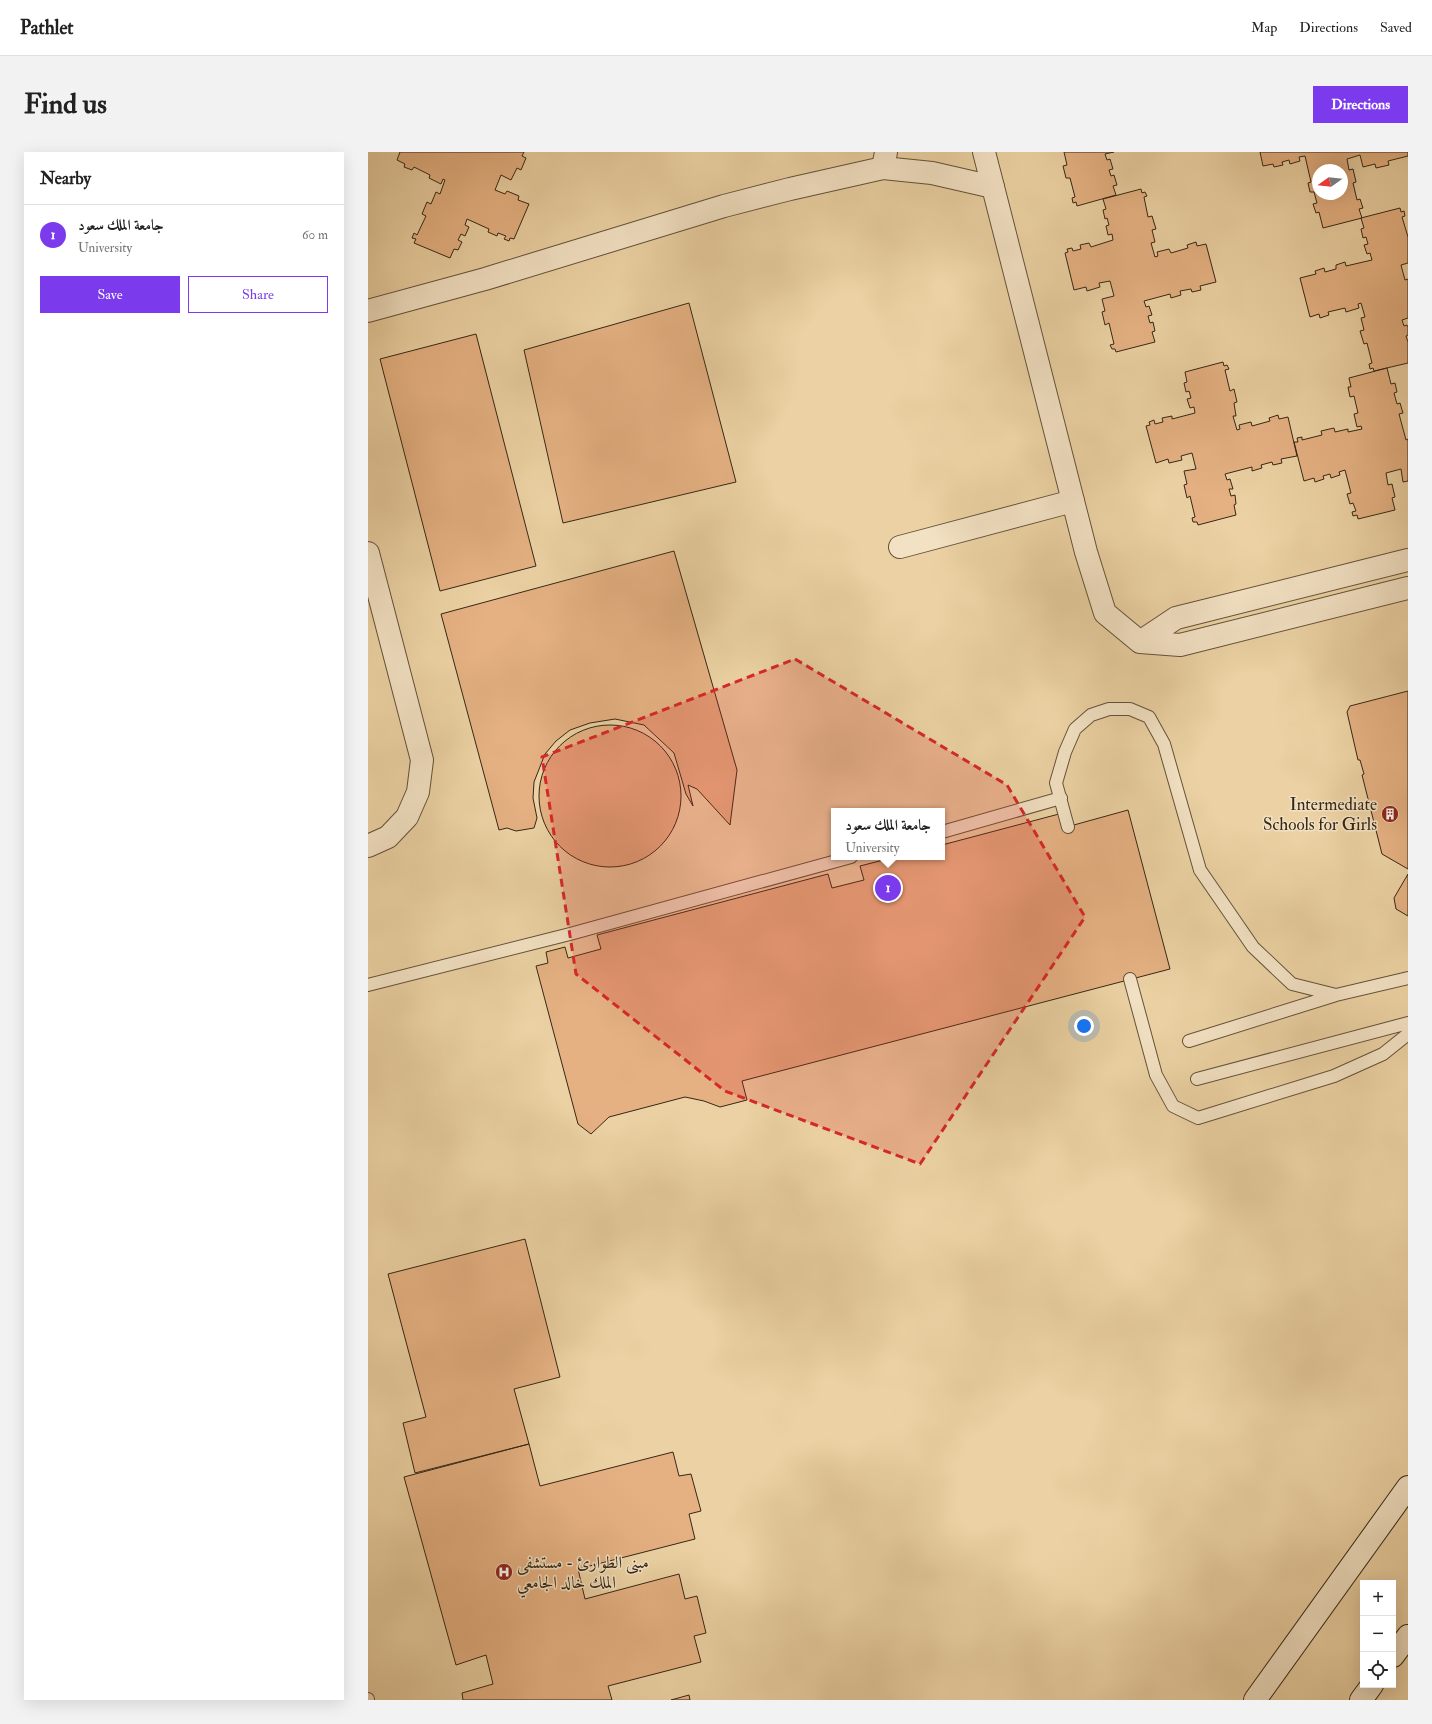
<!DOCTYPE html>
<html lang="en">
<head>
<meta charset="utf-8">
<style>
	body { margin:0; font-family:"IM FELL Double Pica",Amiri,serif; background:#f2f2f2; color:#222 }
	.controls { position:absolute; right:12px; bottom:12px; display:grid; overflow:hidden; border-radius:0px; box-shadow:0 4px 16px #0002 }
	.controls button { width:36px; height:36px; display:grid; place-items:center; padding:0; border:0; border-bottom:1px solid #e0e0e0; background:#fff; color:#222; font:20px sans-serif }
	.compass { position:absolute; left:944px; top:12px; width:36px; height:36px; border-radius:50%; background:#fff; box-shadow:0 4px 16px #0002; rotate:255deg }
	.you { position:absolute; left:716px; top:874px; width:14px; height:14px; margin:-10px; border:3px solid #fff; border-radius:50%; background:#1a73e8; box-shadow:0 0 0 6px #1a73e833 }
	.badge { display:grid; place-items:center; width:26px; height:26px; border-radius:50%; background:#7c3aed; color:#fff; font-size:13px; font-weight:700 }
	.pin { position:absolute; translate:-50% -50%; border:2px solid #fff; box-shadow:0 1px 4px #0006 }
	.popup { position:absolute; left:463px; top:656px; width:114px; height:52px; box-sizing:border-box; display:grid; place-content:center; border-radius:0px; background:#fff; filter:drop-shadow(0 1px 3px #0005); font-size:13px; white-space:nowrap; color:#767676 }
	.popup b { font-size:15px; color:#222 }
	.popup::after { content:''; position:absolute; left:50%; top:100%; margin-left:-8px; border:8px solid transparent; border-top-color:#fff }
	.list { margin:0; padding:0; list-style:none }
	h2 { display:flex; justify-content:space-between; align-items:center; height:52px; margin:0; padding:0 16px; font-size:17px }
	h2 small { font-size:13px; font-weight:400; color:#767676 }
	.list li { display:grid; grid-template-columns:26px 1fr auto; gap:12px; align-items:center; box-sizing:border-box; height:60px; padding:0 16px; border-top:1px solid #e0e0e0 }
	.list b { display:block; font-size:15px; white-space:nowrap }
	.list p { margin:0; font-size:13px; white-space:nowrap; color:#767676 }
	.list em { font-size:13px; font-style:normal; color:#767676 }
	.actions { display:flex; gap:8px; padding:12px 16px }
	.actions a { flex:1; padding:9px 0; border:1px solid #7c3aed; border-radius:0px; text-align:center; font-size:14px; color:#7c3aed }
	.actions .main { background:#7c3aed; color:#fff }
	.icon { flex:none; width:22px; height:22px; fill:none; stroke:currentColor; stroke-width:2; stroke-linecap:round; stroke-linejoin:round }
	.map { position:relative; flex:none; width:1040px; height:1548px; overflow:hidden; border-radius:0px }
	header { display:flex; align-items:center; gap:24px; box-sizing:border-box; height:56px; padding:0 20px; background:#fff; border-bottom:1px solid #e0e0e0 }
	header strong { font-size:19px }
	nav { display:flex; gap:22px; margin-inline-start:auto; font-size:14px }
	.intro { display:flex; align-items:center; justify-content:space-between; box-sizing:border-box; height:96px; padding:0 24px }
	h1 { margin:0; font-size:28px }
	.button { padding:10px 18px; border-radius:0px; background:#7c3aed; color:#fff; font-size:14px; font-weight:700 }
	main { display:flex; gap:24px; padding:0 24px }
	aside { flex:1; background:#fff; border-radius:0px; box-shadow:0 4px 16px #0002 }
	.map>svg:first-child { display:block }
</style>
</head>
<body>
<header>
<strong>Pathlet</strong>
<nav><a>Map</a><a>Directions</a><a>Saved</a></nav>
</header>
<div class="intro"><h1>Find us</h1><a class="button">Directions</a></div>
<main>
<aside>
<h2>Nearby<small></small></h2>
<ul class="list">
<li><span class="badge">1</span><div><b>جامعة الملك سعود</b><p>University</p></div><em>60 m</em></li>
</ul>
<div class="actions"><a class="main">Save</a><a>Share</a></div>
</aside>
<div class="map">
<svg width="1040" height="1548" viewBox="0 0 1040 1548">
	<rect width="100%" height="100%" fill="#ebd1a3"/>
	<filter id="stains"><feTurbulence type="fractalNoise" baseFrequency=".005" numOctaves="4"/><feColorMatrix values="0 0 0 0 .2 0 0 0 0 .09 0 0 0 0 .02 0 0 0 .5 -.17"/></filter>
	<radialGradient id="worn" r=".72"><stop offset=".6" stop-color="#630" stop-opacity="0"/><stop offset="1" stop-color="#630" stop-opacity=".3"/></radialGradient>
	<path fill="#e5b182" stroke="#362717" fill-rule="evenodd" d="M32 0H156L154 4 158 6 153 18 149 16 143 28 133 23 127 38 137 42 139 39 151 44 150 48 161 52 146 87 142 86 141 89 136 87 138 84 130 81 129 84 120 80 121 77 99 67 97 73 101 75 97 84 93 82 90 88 94 90 90 98 86 97 82 106 46 91 48 87 44 86 46 81 49 83 58 64 54 62 59 50 63 52 68 40 72 42 77 28 75 27 73 32 61 26 62 23 46 15 44 18 36 15 37 12 29 8Z
		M696 0H746L737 2 739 8 742 7 745 17 741 18 743 24 746 23 749 33 745 34 748 43 709 54 708 50 705 51 704 46 707 45 702 26H698L695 14 699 13Z
		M892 0H1040V4L1020 9 1021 13 1008 16 1007 12 995 15 992 3 979 7 981 18 985 17 988 30 985 31 989 48 992 47 995 56 991 57 994 66 955 76 951 60 948 61 945 52 949 51 946 40H942L940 31 943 30 937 4 931 5 932 9 922 12 921 8 914 10 915 13 906 15 905 12 895 14ZM950 18H974V42H950Z
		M773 37 774 41 777 40 779 44 776 45 780 65 784 64 788 77 784 78 787 90 783 91 787 105 790 104 789 100 801 97 803 101 820 96 819 93 828 90 829 94 838 92 848 130 832 134 833 138 824 140 823 137 812 139 813 143 803 146 802 142 776 149 778 155 781 154 784 163 780 164 782 171 785 170 787 179 784 180 787 190 748 200 747 197H744L742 193 746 192 741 171 737 173 734 160 737 159 734 147 746 144 742 129 731 131 732 135 719 139 718 135 706 138 697 101 700 100 699 97 704 96 705 99 713 97 712 93 721 91 723 95 745 88 744 82 740 83 738 74 741 73 739 66 737 67 735 58 738 57 735 47Z
		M1032 56 1033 60 1036 59 1037 64 1034 65 1040 85V111L1033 113 1037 128 1040 127V166L1034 168 1036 174 1039 173 1040 175V183L1038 184 1040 190V211L1006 219 1005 216 1002 217 1001 212 1004 211 999 191 996 192 992 179 996 178 993 166 997 165 993 151 990 152 991 156 978 160 977 156 960 160 961 163 952 166 951 162 942 165 932 126 948 122 947 119 956 116 957 120 968 117V113L977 110 978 114 1004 108 1002 101 999 102 996 93 1000 92 998 85 995 86 993 77 996 76 993 66Z
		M321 151 368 330 195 371 156 198Z
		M108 182 168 414 72 439 12 207Z
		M855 210 856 214 859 213 861 217 857 218 862 239 866 237 869 250 866 251 868 264H865L869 278 872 277 871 273 883 270 884 274 902 269 901 266 910 263 911 267 920 265 929 304 913 307 914 311 905 313 904 310 893 313 894 316 884 319V315L857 322 859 328 862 327 865 337H861L863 344 867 343 868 352 866 353 868 363 830 373 829 370H825L824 366 827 365 822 344 819 346 816 333 819 332 816 319 828 317 824 301 813 304 814 308 801 311 800 307 788 311 778 274 782 273 781 270 786 268 787 272 795 270 794 266 804 264V267L827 261 826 255 822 256 819 247 823 246 821 239 818 240 816 231 819 230 817 220Z
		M1019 216 1023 232 1027 231 1029 240 1026 241 1029 252 1032 251 1035 261 1031 262 1038 288 1040 287V329L1035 330 1033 317 1018 321 1020 333 1024 332 1027 345 1024 346 1027 358 990 367 989 363 985 364 984 360 988 359 985 351 982 352 979 342 983 341 977 318 971 320 972 323 963 326 962 322 955 324 956 327 947 330 946 326 936 329 926 290H930L929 286 934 285V288L954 283 953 279 966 276 967 280 980 277V280L994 277 993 274 989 275 986 262 990 261 986 244 982 245 980 235H983L981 226Z
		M306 399 369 618 362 673 329 637 320 633 325 654 318 642 306 601 276 573 247 567 222 571 202 578 188 589 177 602 166 630 165 646 169 666 166 676 148 679 139 676 131 678 73 462Z
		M1040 539V717L1014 702 994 623 996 622 992 608H990L979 560 982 554Z
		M171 644a71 71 0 1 1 142 0a71 71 0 1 1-142 0Z
		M760 658 802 817 374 929 379 948 352 955 336 949 317 945 241 965 223 982 210 972 168 814 180 811 178 800 197 795 200 806 233 797 229 783 460 722 464 736 496 728 492 714 527 705H574V693L691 662 695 676Z
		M1040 722V764L1028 757 1026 746Z
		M157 1087 192 1225 146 1237 161 1292 47 1321 35 1271 58 1265 20 1122Z
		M161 1292 172 1334 305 1300 311 1324 323 1322 333 1359 321 1362 327 1387 210 1417 217 1447 311 1422 317 1447 329 1444 338 1481 326 1484 333 1510 240 1534 244 1548H95L94 1541 125 1532 118 1503 88 1513 36 1325Z
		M321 1543 322 1548H303Z"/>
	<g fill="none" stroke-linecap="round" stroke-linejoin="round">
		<defs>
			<path id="service" d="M700 675 688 631 697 600 707 577 723 563 741 557H762L781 565 796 592 832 718 885 795 924 832 968 843 1040 826
				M574 680 693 646
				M762 827 788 923 805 954 830 966 966 924 1015 902 1040 882
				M0 833 202 782 483 705
				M821 889 968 843
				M829 927 1040 871
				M0 1547V1548"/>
			<path id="minor" d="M616 0 625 35
				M515 16 518 0
				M532 395 705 349"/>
			<path id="tertiary" d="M0 159 117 127 356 54 422 37 515 16 564 21 625 35 718 400 737 461 772 490 812 493 1040 436
				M0 401 54 608 50 640 39 665 20 685 0 694
				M772 490 808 466 1040 408"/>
			<path id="secondary" d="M1025 1504 1040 1484
				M887 1548 1040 1335
				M993 1548 1004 1533"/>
		</defs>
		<use href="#service" stroke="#63523a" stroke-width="14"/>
		<use href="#minor" stroke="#63523a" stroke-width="24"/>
		<use href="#tertiary" stroke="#63523a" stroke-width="24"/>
		<use href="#secondary" stroke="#362717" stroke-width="24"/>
		<use href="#service" stroke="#f2e1c3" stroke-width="12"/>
		<use href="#minor" stroke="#f2e1c3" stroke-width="22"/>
		<use href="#tertiary" stroke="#f2e1c3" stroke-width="22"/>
		<use href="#secondary" stroke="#f2e1c3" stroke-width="22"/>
	</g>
	<path fill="#d62828" fill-opacity="0.2" stroke="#d62828" stroke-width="3" stroke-dasharray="8 5" stroke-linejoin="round" d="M427 507 639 633 717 765 552 1012 357 939 208 822 174 605Z"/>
	<defs>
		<symbol id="building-disc" viewBox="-11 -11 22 22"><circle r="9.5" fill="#8f2418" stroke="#f2e1c3"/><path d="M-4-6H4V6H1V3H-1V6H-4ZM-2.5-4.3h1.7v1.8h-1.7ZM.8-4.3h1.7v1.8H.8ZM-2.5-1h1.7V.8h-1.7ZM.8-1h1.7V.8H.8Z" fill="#fff"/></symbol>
		<symbol id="hospital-disc" viewBox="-11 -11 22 22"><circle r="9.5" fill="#8f2418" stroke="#f2e1c3"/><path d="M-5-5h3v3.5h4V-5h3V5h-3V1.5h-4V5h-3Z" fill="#fff"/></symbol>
	</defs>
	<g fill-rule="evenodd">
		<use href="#building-disc" x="1012" y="652" width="20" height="20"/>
		<use href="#hospital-disc" x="126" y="1410" width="20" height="20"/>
	</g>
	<g text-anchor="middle" stroke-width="3" stroke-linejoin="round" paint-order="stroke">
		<g font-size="17" fill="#362717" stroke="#f2e1c3" text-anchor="end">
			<text x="1009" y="658">Intermediate<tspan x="1009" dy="20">Schools for Girls</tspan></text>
			<text x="149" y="1416" text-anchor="start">مبنى الطوارئ - مستشفى<tspan x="149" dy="20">الملك خالد الجامعي</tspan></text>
		</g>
	</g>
	<rect width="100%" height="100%" filter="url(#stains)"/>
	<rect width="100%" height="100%" fill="url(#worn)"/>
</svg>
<div class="controls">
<button>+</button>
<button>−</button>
<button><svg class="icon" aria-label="locate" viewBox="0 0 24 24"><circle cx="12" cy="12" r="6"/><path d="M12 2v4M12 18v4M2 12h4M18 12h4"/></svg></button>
</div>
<svg class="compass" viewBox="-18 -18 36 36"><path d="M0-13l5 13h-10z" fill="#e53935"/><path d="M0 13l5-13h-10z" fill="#767676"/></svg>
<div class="you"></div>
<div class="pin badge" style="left:520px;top:736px">1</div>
<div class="popup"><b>جامعة الملك سعود</b>University</div>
</div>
</main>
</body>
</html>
